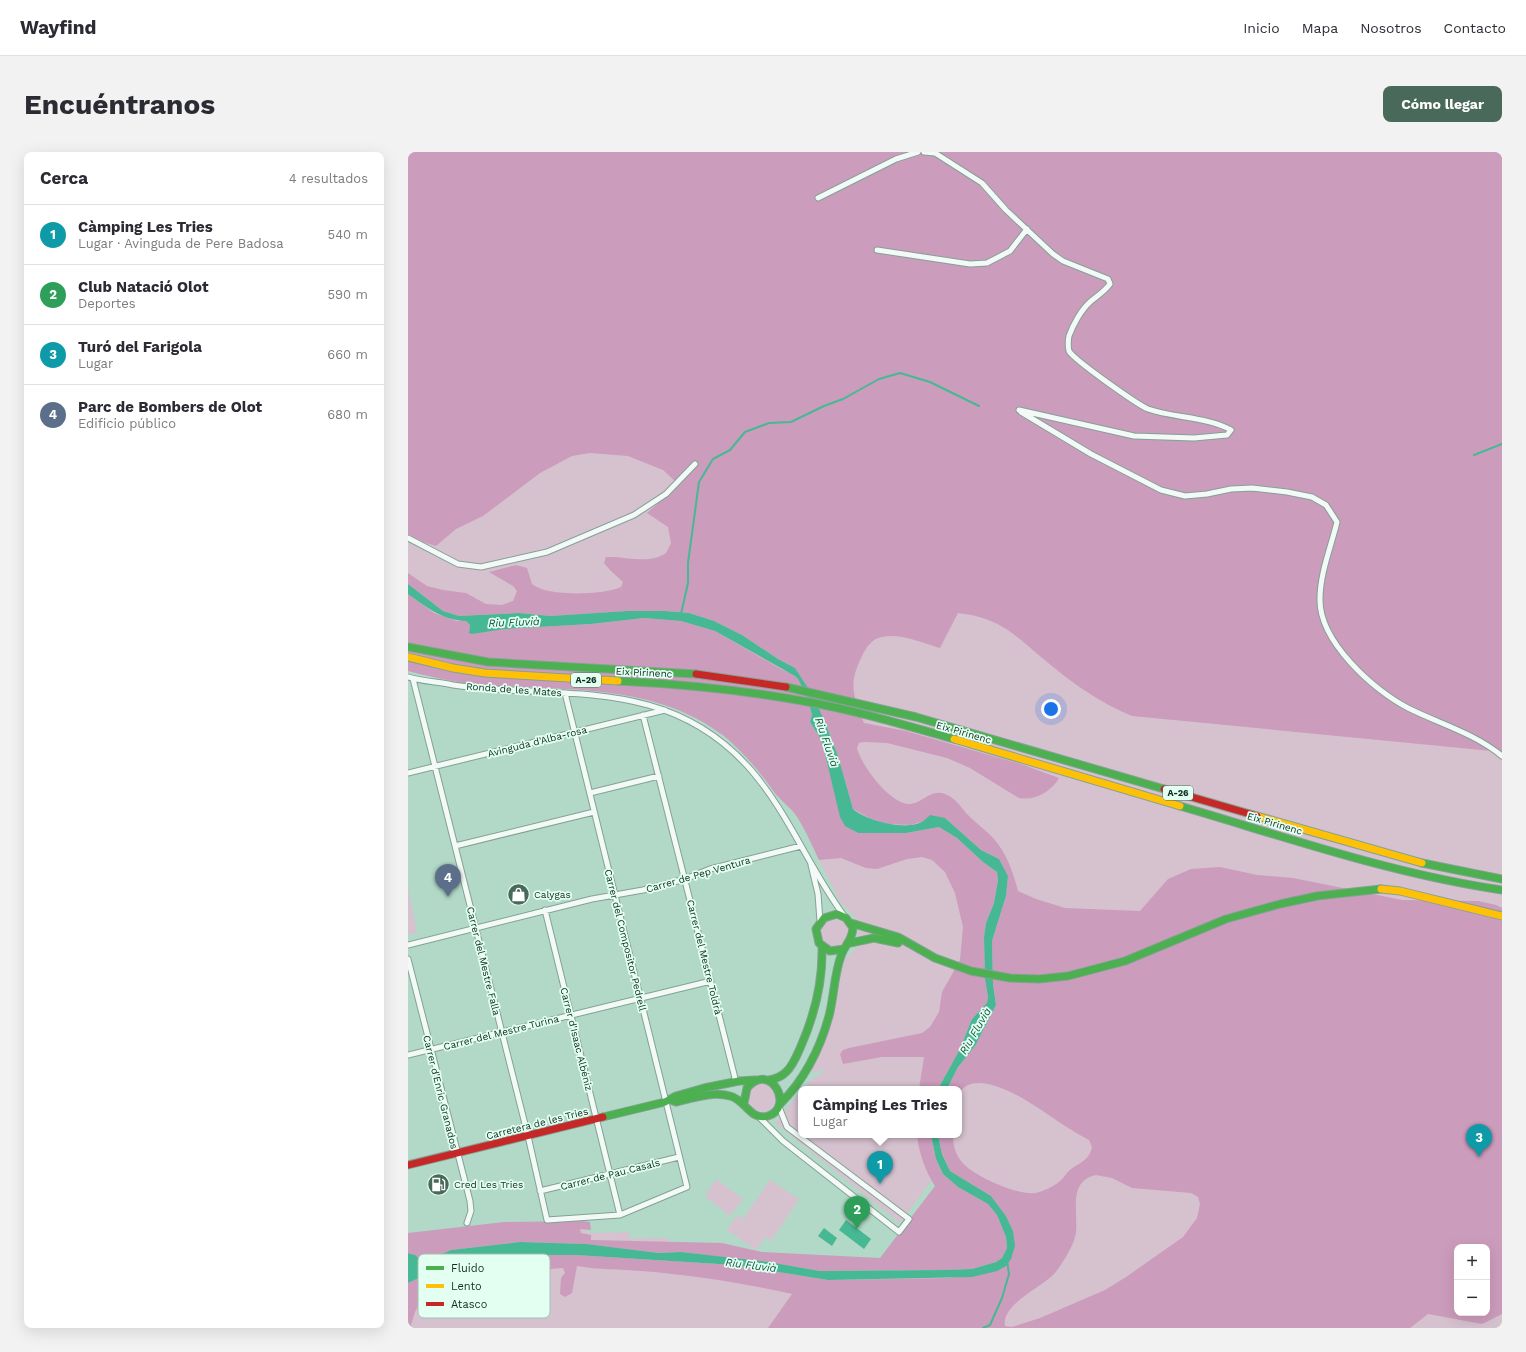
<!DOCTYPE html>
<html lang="es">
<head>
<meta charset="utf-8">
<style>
	body { margin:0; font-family:"Work Sans",sans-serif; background:#f2f2f3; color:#2b2b33 }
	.controls { position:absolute; right:12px; bottom:12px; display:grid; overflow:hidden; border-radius:8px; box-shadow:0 4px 16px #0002 }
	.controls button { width:36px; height:36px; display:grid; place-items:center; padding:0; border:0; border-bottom:1px solid #e1e1e2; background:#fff; color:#2b2b33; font:20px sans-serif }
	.you { position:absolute; left:643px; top:557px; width:14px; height:14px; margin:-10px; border:3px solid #fff; border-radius:50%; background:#1a73e8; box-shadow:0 0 0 6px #1a73e833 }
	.badge { display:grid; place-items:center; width:26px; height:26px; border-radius:50%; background:#49695b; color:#fff; font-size:13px; font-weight:700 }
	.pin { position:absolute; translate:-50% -33px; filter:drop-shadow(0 1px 2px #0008) }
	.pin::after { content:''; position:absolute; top:21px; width:14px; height:12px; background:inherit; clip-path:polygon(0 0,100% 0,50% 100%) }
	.popup { position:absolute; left:390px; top:934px; width:164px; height:52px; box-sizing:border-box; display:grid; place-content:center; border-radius:8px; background:#fff; filter:drop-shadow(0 1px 3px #0005); font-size:13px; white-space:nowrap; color:#7c7c81 }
	.popup b { font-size:15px; color:#2b2b33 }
	.popup::after { content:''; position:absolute; left:50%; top:100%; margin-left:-8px; border:8px solid transparent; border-top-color:#fff }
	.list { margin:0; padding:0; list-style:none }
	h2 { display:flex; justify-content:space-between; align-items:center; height:52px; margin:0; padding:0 16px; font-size:17px }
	h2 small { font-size:13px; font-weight:400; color:#7c7c81 }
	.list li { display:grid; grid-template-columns:26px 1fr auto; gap:12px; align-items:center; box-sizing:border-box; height:60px; padding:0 16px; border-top:1px solid #e1e1e2 }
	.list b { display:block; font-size:15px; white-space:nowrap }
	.list p { margin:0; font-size:13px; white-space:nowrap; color:#7c7c81 }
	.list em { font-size:13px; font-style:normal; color:#7c7c81 }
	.map { position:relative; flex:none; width:1094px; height:1176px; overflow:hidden; border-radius:8px }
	header { display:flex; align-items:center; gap:24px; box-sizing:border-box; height:56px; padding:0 20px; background:#fff; border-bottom:1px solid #e1e1e2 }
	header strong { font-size:19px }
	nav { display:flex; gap:22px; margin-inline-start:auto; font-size:14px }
	.intro { display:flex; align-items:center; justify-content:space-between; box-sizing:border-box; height:96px; padding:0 24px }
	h1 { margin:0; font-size:28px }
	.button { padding:10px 18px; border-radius:8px; background:#49695b; color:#fff; font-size:14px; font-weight:700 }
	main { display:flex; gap:24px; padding:0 24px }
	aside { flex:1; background:#fff; border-radius:8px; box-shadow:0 4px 16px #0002 }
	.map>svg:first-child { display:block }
</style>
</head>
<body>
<header>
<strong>Wayfind</strong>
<nav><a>Inicio</a><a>Mapa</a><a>Nosotros</a><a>Contacto</a></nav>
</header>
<div class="intro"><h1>Encuéntranos</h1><a class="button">Cómo llegar</a></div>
<main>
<aside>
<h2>Cerca<small>4 resultados</small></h2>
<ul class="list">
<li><span class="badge" style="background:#0f9aa8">1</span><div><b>Càmping Les Tries</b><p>Lugar · Avinguda de Pere Badosa</p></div><em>540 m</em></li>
<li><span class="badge" style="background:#2e9e5b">2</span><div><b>Club Natació Olot</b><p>Deportes</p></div><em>590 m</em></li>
<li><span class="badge" style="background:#0f9aa8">3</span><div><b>Turó del Farigola</b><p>Lugar</p></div><em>660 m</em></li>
<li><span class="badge" style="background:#5c6f8a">4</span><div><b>Parc de Bombers de Olot</b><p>Edificio público</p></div><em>680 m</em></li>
</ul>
</aside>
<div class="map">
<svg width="1094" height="1176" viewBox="0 0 1094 1176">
	<rect width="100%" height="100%" fill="#b2d8c7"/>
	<path fill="#d6c1cf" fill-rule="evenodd" d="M0 0H1094V1176H0V1084L178 1075 179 1081 221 1080 222 1087 260 1086 266 1105 315 1108 444 1130 587 1121 524 983H551V937H536L544 917 519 937H395L403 928 418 918 403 920 425 866 436 808 451 794 449 768 431 748 411 708 417 707 412 681 317 574 229 539 0 510ZM1049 1095H1079V1161H1049Z
		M0 735 9 781 0 783Z
		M413 781a14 14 0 1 1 28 0a14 14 0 1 1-28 0Z
		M340 946a14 14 0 1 1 28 0a14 14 0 1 1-28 0Z
		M393 939V983H518L526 1025 492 1071 367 971Z
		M308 1027 335 1047 322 1064 297 1044Z
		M362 1028 391 1047 363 1089 357 1085 348 1098 319 1078 329 1063 335 1067Z"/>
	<path fill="#cc9cbc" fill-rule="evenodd" d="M0 0H1094V600L724 564C695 552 668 534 644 514 610 487 596 466 550 461L532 496C514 491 493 481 474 485 466 486 460 493 456 500 440 531 444 540 456 571L498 579 613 612 651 626C643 640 627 649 611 646L562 616 539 606 479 591 456 590 451 591 449 596C453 613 483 654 503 652 516 650 523 637 537 642 548 646 553 656 561 664 569 672 578 678 586 687 599 702 605 720 610 739L628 747 657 756 732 759 760 727 783 717 812 715 849 723 885 726 994 748 1070 749 1088 753 1094 756V1162L1074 1172 1020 1162 1002 1176H360L384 1142C335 1131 284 1123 233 1119 212 1117 191 1118 169 1114L164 1141 157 1145 152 1142 153 1126 157 1121 155 1116 94 1121 33 1122 23 1137 13 1148 7 1160 2 1176H0V1131L43 1111 107 1103H168L327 1113 420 1128 543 1126 597 1114 605 1079 598 1064 583 1044 542 1019 534 1001 530 983H545C545 993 547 1001 553 1009 563 1023 610 1044 627 1041 634 1040 647 1034 652 1029 656 1026 658 1021 662 1018 672 1010 681 1009 684 995L681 988C672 983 663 978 654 972 634 959 571 910 551 941V937H539L550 915 567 894 588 853 585 832 584 789 598 744 600 724 591 707 573 698 537 666 516 669 503 673 479 672 461 666 445 657 430 604 418 573 406 545 387 516 370 507 334 483 306 469 281 461 257 459H219L142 464 111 461 51 464 35 459 0 432V421L19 434 35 438 58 441 78 452 94 453 105 449 109 439 105 434 81 420 108 413 119 416 124 432C139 445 195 443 213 435L215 430 203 419 196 411 198 405C219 404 240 413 258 401L263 391 260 375 239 361 271 333 255 318 220 304 182 301 164 304 132 321 75 364 48 377 28 394 15 390 0 382ZM688 1023 704 1026 724 1036 783 1041 790 1045 792 1052 789 1066 775 1085 718 1125 697 1138 632 1166 604 1175 597 1174C593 1153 632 1136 645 1123 651 1117 655 1109 659 1103 663 1096 667 1088 668 1080 670 1059 660 1029 688 1023ZM1049 1095H1079V1161H1049Z
		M0 442 26 461 49 469H58L62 473 61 481 96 477 183 472 236 466 273 469 307 479 373 517 385 522 390 527 400 547 404 563 402 570 414 589 420 613 446 679 450 681H498L531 675 549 686 575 710 589 720 590 728 586 751 578 771 576 785 577 827 580 845 579 852 564 867 552 897 530 937H511L516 905H474L435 912 432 902 435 898 441 896 514 881 522 875 531 860 534 840 552 808 555 775 547 741 537 720 524 708 514 705 499 707 469 717 458 716 433 706 411 708C406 697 394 671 387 662 381 654 373 649 366 640 352 620 335 600 316 584 251 534 169 538 92 534 62 533 30 527 0 519Z
		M509 983H523L528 1007 535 1022 550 1035 580 1052 589 1063 598 1085 599 1096 594 1106 588 1110 564 1117 537 1118 412 1119 383 1114 273 1100 251 1101 177 1092 112 1090 43 1098 18 1109C11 1108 8 1102 0 1101V1081L96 1070 175 1069 182 1070 183 1078 172 1077 173 1081 183 1083V1088L314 1091 354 1100 472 1106 527 1034C517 1019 511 1001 509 983Z"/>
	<path fill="#46b893" d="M0 432 35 459 51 464 111 461 142 464 219 459H257L281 461 306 469 334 483 370 507 387 516 406 545 418 573 430 604 445 657C457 668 492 677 508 672 514 671 518 667 522 663L537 666 573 698 591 707 600 724 598 744 584 789 585 832 588 853 567 894 550 915 539 937H530L552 897 564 867 579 851 580 845 577 827 576 785 578 771 586 751 590 728 589 720 575 710 549 686 531 675 498 681H450L437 674 432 665 414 589 402 570 404 563 400 547 390 527 387 524 307 479 273 469 236 466 183 472 96 477 64 482 61 481 62 473 58 469C34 468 18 455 0 442Z
		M523 983H530L534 1002 542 1019 583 1044 598 1064 605 1079 607 1094 603 1107 598 1114 589 1119 564 1125 420 1128 327 1113 168 1103H107L43 1111 0 1131V1101L7 1103 13 1108 18 1109 43 1098 112 1090 178 1092 251 1101 273 1100 360 1110 412 1119 537 1118 564 1117 588 1110 594 1106 599 1096 598 1085 589 1063 580 1052 550 1035 535 1022 528 1007Z
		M438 1068 463 1087 456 1097 431 1078Z
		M416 1076 429 1086 424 1094 410 1084Z"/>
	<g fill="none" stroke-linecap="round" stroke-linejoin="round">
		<path stroke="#46b893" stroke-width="2" d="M1066 303 1094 292
			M273 462 280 431V411L291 330 305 307 322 298 337 280 361 271 383 270 416 254 435 247 471 227 492 221 522 230 571 254
			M575 1176 582 1173 594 1146 601 1122 599 1109"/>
		<defs>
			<path id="street" d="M516 0 527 1 574 31 598 58 645 102 655 109 700 127 702 132C696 140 689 144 682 150 673 158 665 173 661 184 660 187 660 196 661 199 666 208 730 253 740 257 766 266 800 265 823 278L819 283 786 286 726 284 611 258
				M410 46 488 7 510 0
				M469 98 562 112 579 111 602 99 619 77
				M613 260 683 302 753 338 777 344 799 342 823 337 844 336 879 340 904 345 918 353 929 370C923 395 912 421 912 447 911 489 965 538 1000 556 1032 572 1066 581 1094 604
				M0 386 50 412 73 415 139 400 226 363 258 342 287 312
				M0 525C14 529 30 530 45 533 154 548 260 523 343 618 381 662 402 718 437 765
				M5 527 120 984 139 1068 212 1063 279 1035 157 541
				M235 563 328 930
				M0 621 257 558
				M182 641 251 624
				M47 694 186 660
				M403 713 410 742 412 769
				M137 758 212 1063
				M0 793 184 747 235 738 277 727 302 717 393 694
				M0 807 62 1049 63 1059 59 1071
				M0 903 303 829
				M351 965 375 989 491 1080 501 1067 379 975 371 955
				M132 1039 271 1005"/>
			<path id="fast" d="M0 495 80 510 288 522
				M210 529C272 532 334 538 395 549 446 558 496 573 546 587
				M378 535 508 565 756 637
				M772 654C878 685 984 722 1094 738
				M1014 711 1094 727
				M443 771 490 785 527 806 563 819 602 826 631 827 660 824 717 809 818 767 872 752 909 744 973 737
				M442 791 466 786 490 791
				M361 928C367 927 373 925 378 920 385 914 389 903 393 894 407 862 415 829 414 794
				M263 948 268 950C285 946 305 939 322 944 338 948 342 969 360 964 387 956 363 908 339 936L336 951
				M372 952C396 928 412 897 421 864 426 845 426 823 433 804 437 792 444 789 445 776L438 766 429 762 416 766 408 777 411 791 422 799 436 797
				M195 965 257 950 268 944 296 936 331 929 347 928"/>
			<path id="slow" d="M0 505 45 516 77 521 210 529
				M546 587 772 654
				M849 664 1014 711
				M973 737 992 739 1094 764"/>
			<path id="jam" d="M288 522 378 535
				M756 637 849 664
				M0 1013 195 965"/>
		</defs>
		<use href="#street" stroke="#83a294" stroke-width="7"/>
		<use href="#fast" stroke="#83a294" stroke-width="9"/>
		<use href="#slow" stroke="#83a294" stroke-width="9"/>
		<use href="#jam" stroke="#83a294" stroke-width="9"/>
		<use href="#street" stroke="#f3f9f7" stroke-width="5"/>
		<use href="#fast" stroke="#4caf50" stroke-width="7"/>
		<use href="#slow" stroke="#ffc107" stroke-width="7"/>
		<use href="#jam" stroke="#c62828" stroke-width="7"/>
	</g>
	<defs>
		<symbol id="shop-disc" viewBox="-11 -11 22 22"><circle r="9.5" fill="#49695b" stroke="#e3fff1"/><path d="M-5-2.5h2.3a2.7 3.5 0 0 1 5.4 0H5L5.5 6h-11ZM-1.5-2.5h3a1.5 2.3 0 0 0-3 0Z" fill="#fff"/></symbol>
		<symbol id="fuel-disc" viewBox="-11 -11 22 22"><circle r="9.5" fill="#49695b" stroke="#e3fff1"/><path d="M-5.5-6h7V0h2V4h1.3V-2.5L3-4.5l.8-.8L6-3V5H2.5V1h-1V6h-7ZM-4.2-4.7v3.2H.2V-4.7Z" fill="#fff"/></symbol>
	</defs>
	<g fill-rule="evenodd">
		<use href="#shop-disc" x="98" y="730" width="25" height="25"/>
		<use href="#fuel-disc" x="18" y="1020" width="25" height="25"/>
	</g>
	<g text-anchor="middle" stroke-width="3.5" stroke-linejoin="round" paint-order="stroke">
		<g fill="#e3fff1" stroke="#4f6c5f" stroke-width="1">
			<rect x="163" y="521" width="30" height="14" rx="3"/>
			<rect x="755" y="634" width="30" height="14" rx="3"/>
		</g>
		<g font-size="9" font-weight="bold" fill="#102d21">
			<text x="178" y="531">A-26</text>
			<text x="770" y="644">A-26</text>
		</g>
		<g font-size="10" fill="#102d21" stroke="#e3fff1">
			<text transform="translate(236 520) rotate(3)" y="4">Eix Pirinenc</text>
			<text transform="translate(106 537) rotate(4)" y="4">Ronda de les Mates</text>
			<text transform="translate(556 580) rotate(16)" y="4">Eix Pirinenc</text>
			<text transform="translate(129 589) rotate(-14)" y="4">Avinguda d'Alba-rosa</text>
			<text transform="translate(867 671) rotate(16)" y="4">Eix Pirinenc</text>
			<text transform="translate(290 722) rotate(-16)" y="4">Carrer de Pep Ventura</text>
			<text transform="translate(218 788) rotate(76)" y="4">Carrer del Compositor Pedrell</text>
			<text transform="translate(297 805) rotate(76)" y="4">Carrer del Mestre Toldrà</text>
			<text transform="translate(76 809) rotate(76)" y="4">Carrer del Mestre Falla</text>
			<text transform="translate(93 880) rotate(-14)" y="4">Carrer del Mestre Turina</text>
			<text transform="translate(169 887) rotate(76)" y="4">Carrer d'Isaac Albéniz</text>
			<text transform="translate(33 940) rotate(76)" y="4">Carrer d'Enric Granados</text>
			<text transform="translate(129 971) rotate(-14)" y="4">Carretera de les Tries</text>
			<text transform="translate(202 1022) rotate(-14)" y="4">Carrer de Pau Casals</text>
		</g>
		<g font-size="10" fill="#102d21" stroke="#e3fff1" text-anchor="start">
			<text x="126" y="746">Calygas</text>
			<text x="46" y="1036">Cred Les Tries</text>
		</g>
		<g font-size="11" font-style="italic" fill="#10573f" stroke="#e3fff1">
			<text transform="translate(106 470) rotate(-2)" y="4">Riu Fluvià</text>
			<text transform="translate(419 590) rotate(71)" y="4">Riu Fluvià</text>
			<text transform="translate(567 879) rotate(-60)" y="4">Riu Fluvià</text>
			<text transform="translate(343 1113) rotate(7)" y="4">Riu Fluvià</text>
		</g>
	</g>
	<rect x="10" y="1102" width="132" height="64" rx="6" fill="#e3fff1" stroke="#a4c0b3" stroke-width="1"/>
	<rect x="18" y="1114" width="18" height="4" fill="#4caf50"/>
	<rect x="18" y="1132" width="18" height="4" fill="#ffc107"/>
	<rect x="18" y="1150" width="18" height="4" fill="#c62828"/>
	<g font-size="11" fill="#102d21">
		<text x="43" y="1120">Fluido</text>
		<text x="43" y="1138">Lento</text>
		<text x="43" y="1156">Atasco</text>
	</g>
</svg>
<div class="controls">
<button>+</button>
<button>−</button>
</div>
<div class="you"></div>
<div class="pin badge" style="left:472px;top:1032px;background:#0f9aa8">1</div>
<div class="popup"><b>Càmping Les Tries</b>Lugar</div>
<div class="pin badge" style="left:449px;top:1077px;background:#2e9e5b">2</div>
<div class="pin badge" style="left:1071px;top:1005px;background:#0f9aa8">3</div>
<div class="pin badge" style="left:40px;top:745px;background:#5c6f8a">4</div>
</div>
</main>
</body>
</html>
